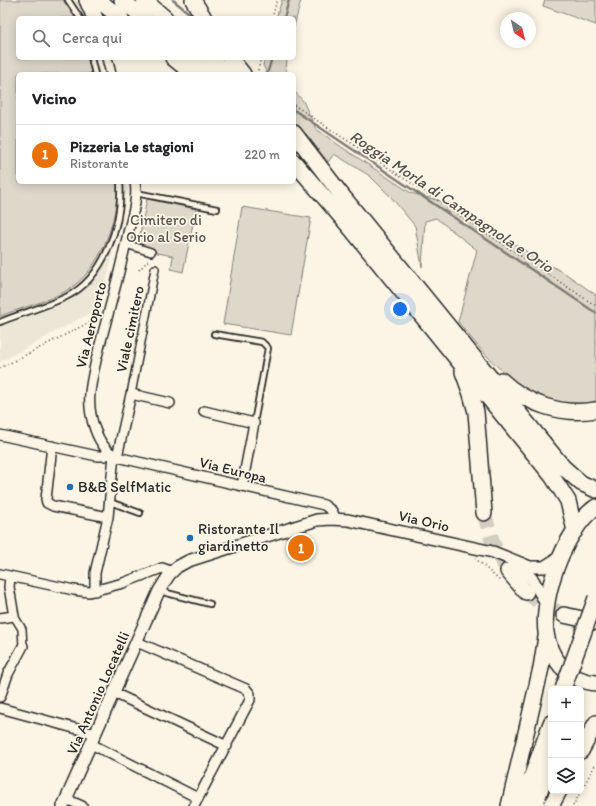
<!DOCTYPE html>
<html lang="it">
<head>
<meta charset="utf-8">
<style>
	body { margin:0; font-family:Itim,sans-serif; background:#f2f2f2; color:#202124 }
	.controls { position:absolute; right:12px; bottom:12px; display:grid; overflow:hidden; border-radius:6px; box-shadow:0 2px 10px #0003 }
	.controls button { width:36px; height:36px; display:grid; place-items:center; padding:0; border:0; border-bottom:1px solid #e0e0e0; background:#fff; color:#202124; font:20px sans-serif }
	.compass { position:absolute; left:500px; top:12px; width:36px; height:36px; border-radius:50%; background:#fff; box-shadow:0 2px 10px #0003; rotate:145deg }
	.you { position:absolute; left:400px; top:309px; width:14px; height:14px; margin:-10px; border:3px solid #fff; border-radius:50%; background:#1a73e8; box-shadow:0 0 0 6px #1a73e833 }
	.badge { display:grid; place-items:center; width:26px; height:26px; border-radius:50%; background:#0f766e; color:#fff; font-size:13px; font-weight:700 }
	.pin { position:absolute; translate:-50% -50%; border:2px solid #fff; box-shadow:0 1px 4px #0006 }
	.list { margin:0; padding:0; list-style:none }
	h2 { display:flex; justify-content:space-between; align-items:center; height:52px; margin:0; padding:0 16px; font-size:17px }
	h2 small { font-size:13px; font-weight:400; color:#757577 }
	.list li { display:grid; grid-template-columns:26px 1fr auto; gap:12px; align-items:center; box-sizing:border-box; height:60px; padding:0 16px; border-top:1px solid #e0e0e0 }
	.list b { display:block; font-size:15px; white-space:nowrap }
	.list p { margin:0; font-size:13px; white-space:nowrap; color:#757577 }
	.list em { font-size:13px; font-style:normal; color:#757577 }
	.icon { flex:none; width:22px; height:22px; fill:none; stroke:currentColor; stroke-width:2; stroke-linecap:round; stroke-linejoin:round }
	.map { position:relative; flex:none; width:596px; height:806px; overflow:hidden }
	.search { position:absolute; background:#fff; box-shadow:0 2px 10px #0003; left:16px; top:16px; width:280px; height:44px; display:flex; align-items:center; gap:10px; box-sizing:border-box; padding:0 14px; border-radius:6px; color:#757577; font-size:15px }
	.panel { position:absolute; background:#fff; box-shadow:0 2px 10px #0003; left:16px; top:72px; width:280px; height:112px; border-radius:6px }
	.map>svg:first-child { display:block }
</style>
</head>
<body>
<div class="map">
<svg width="596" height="806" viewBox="0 0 596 806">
	<rect width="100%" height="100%" fill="#fcf5e5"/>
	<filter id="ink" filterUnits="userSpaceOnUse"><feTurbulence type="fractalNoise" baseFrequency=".025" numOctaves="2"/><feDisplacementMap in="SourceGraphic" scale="8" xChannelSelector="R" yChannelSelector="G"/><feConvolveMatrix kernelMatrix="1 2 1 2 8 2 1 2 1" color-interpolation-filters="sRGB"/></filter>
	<g filter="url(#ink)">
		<path fill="#ece6d7" d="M0 0H78L87 18H18V58H96L100 74H18V182H126L128 191 103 294 94 311 0 362Z"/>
		<path fill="#ded8ca" stroke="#84827a" d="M0 0H63L75 18H18V58H88L92 74H18V182H118C117 221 102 270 66 291 46 302 21 308 0 316Z
			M282 0H301L294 27V18H276Z
			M545 0H596V25L543 6Z
			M265 58H287L286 74H267L263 65Z
			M294 91 303 101 316 129 343 148 411 193 452 204 532 255 566 274 596 295V401C535 416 492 364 458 322L477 250 436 218 425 221 422 267 415 226 391 197 370 176 334 154 328 162 307 135 294 124Z
			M147 199 196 209 183 272 171 269 173 256 137 249Z
			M242 207 311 218 291 335 223 324Z"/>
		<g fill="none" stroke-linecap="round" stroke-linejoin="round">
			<path stroke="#7d7b74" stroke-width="2.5" d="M173 0 195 18
				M284 18 289 0
				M267 74 272 58
				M294 110 596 313"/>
			<path stroke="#d2cdc0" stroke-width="15" stroke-dasharray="15 8" stroke-linecap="butt" d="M484 513 493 544 508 571
				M526 592 543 605 564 615"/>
			<defs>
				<path id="service" d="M68 0 80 18
					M91 58 95 74
					M136 193 217 209
					M0 322C22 313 45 307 66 297 105 278 123 222 120 182
					M214 334 262 342 268 348 254 423
					M110 502 140 513
					M159 591 210 604"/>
				<path id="pedestrian" d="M126 244 151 252
					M131 394 155 269
					M14 616 22 629 23 646"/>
				<path id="minor" d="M107 58 111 74
					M135 182C138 199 132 217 128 233 121 267 112 300 103 333 98 353 92 373 90 393 88 414 96 447 117 457L324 505 332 511 336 519
					M204 411 254 423 242 486
					M0 435 97 456H104L111 453
					M52 446 46 499 47 503 53 506 108 517
					M117 457 131 394 170 403
					M0 574 74 590 89 592 123 583 162 568 173 572
					M95 591V573L108 517 114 455
					M0 618 14 616 9 587 10 577
					M137 642 246 689 250 694V700L194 806
					M114 693 227 746
					M0 697 8 674 23 646
					M0 708 96 734
					M91 744 198 798
					M66 799 82 806"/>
				<path id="tertiary" d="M518 565 533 580 547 605
					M63 806 159 591 169 575 177 567 188 561 317 520 331 519 348 520 493 552 530 567H544L560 557"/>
				<path id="trunk" d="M87 0 95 18
					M98 0 121 18
					M122 0 144 18
					M144 0 165 18
					M193 0 204 18
					M173 58 193 74
					M190 58 208 74
					M210 58 227 74
					M230 58 243 74
					M294 133 340 193 563 467 581 483 596 490
					M294 162 353 231 552 476 568 501 575 531
					M463 372 471 394 476 412 484 513
					M501 380C526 404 562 416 596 410
					M596 507C564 529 535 608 549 645 551 653 556 660 561 666 570 676 582 682 596 683
					M508 571 526 592
					M564 615 596 622
					M581 751 596 723
					M509 806 541 668 546 637
					M521 806 551 723
					M535 806 551 757
					M551 806 559 791"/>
			</defs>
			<use href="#service" stroke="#2b2b2b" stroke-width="8"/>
			<use href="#pedestrian" stroke="#2b2b2b" stroke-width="10"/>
			<use href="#minor" stroke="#2b2b2b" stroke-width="12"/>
			<use href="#tertiary" stroke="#2b2b2b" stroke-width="14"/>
			<use href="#trunk" stroke="#2b2b2b" stroke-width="18"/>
			<path stroke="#2b2b2b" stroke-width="1.5" stroke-dasharray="1 3" stroke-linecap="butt" d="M272 18 277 0
				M257 74 261 58
				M294 105 596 306
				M139 270 148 261
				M0 368 98 318
				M475 558 500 581
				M581 791 596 763
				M573 806 581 791"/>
			<use href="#service" stroke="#fcf5e5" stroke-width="4.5"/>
			<use href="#pedestrian" stroke="#fcf5e5" stroke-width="7"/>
			<use href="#minor" stroke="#fcf5e5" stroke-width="9"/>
			<use href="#tertiary" stroke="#fcf5e5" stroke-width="11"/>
			<use href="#trunk" stroke="#fcf5e5" stroke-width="15"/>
			<defs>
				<path id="trunk-bridge" d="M563 689 596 598"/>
			</defs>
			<use href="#trunk-bridge" stroke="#2b2b2b" stroke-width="18" stroke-linecap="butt"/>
			<use href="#trunk-bridge" stroke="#fcf5e5" stroke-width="15"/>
		</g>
	</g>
	<g fill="#1f6fb2" stroke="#fcf5e5" stroke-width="1.5">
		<circle cx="70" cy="487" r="4"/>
		<circle cx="190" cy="538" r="4"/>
	</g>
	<g text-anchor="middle" stroke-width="3.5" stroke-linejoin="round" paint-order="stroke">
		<g font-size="15" fill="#585653" stroke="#fcf5e5">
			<text x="166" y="225">Cimitero di<tspan x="166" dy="17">Orio al Serio</tspan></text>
		</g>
		<g font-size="15" fill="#2b2b2b" stroke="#fcf5e5">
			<text transform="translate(91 325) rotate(-76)" y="5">Via Aeroporto</text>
			<text transform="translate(130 329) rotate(-78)" y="5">Viale cimitero</text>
			<text transform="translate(233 470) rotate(14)" y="5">Via Europa</text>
			<text transform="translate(424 521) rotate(13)" y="5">Via Orio</text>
			<text transform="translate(98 693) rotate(-66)" y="5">Via Antonio Locatelli</text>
		</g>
		<g font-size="15" fill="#2b2b2b" stroke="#fcf5e5" text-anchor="start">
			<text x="78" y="492">B&amp;B SelfMatic</text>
			<text x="198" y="534">Ristorante Il<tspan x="198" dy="17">giardinetto</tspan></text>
		</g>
		<g font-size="16" font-style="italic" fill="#545350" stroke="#fcf5e5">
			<text transform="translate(452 201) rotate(34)" y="6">Roggia Morla di Campagnola e Orio</text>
		</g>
	</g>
</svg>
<div class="controls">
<button>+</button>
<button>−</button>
<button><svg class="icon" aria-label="layers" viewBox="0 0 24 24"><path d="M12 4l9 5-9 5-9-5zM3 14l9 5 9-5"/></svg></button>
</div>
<svg class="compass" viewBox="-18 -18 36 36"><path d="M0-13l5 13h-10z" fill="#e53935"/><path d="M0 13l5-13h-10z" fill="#757577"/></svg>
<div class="you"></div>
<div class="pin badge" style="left:301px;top:548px;background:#e8710a">1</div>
<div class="search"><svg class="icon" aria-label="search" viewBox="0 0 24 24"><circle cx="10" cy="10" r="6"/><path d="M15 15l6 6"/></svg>Cerca qui</div>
<section class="panel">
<h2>Vicino<small></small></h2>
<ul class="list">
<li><span class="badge" style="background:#e8710a">1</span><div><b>Pizzeria Le stagioni</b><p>Ristorante</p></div><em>220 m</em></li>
</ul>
</section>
</div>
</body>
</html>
